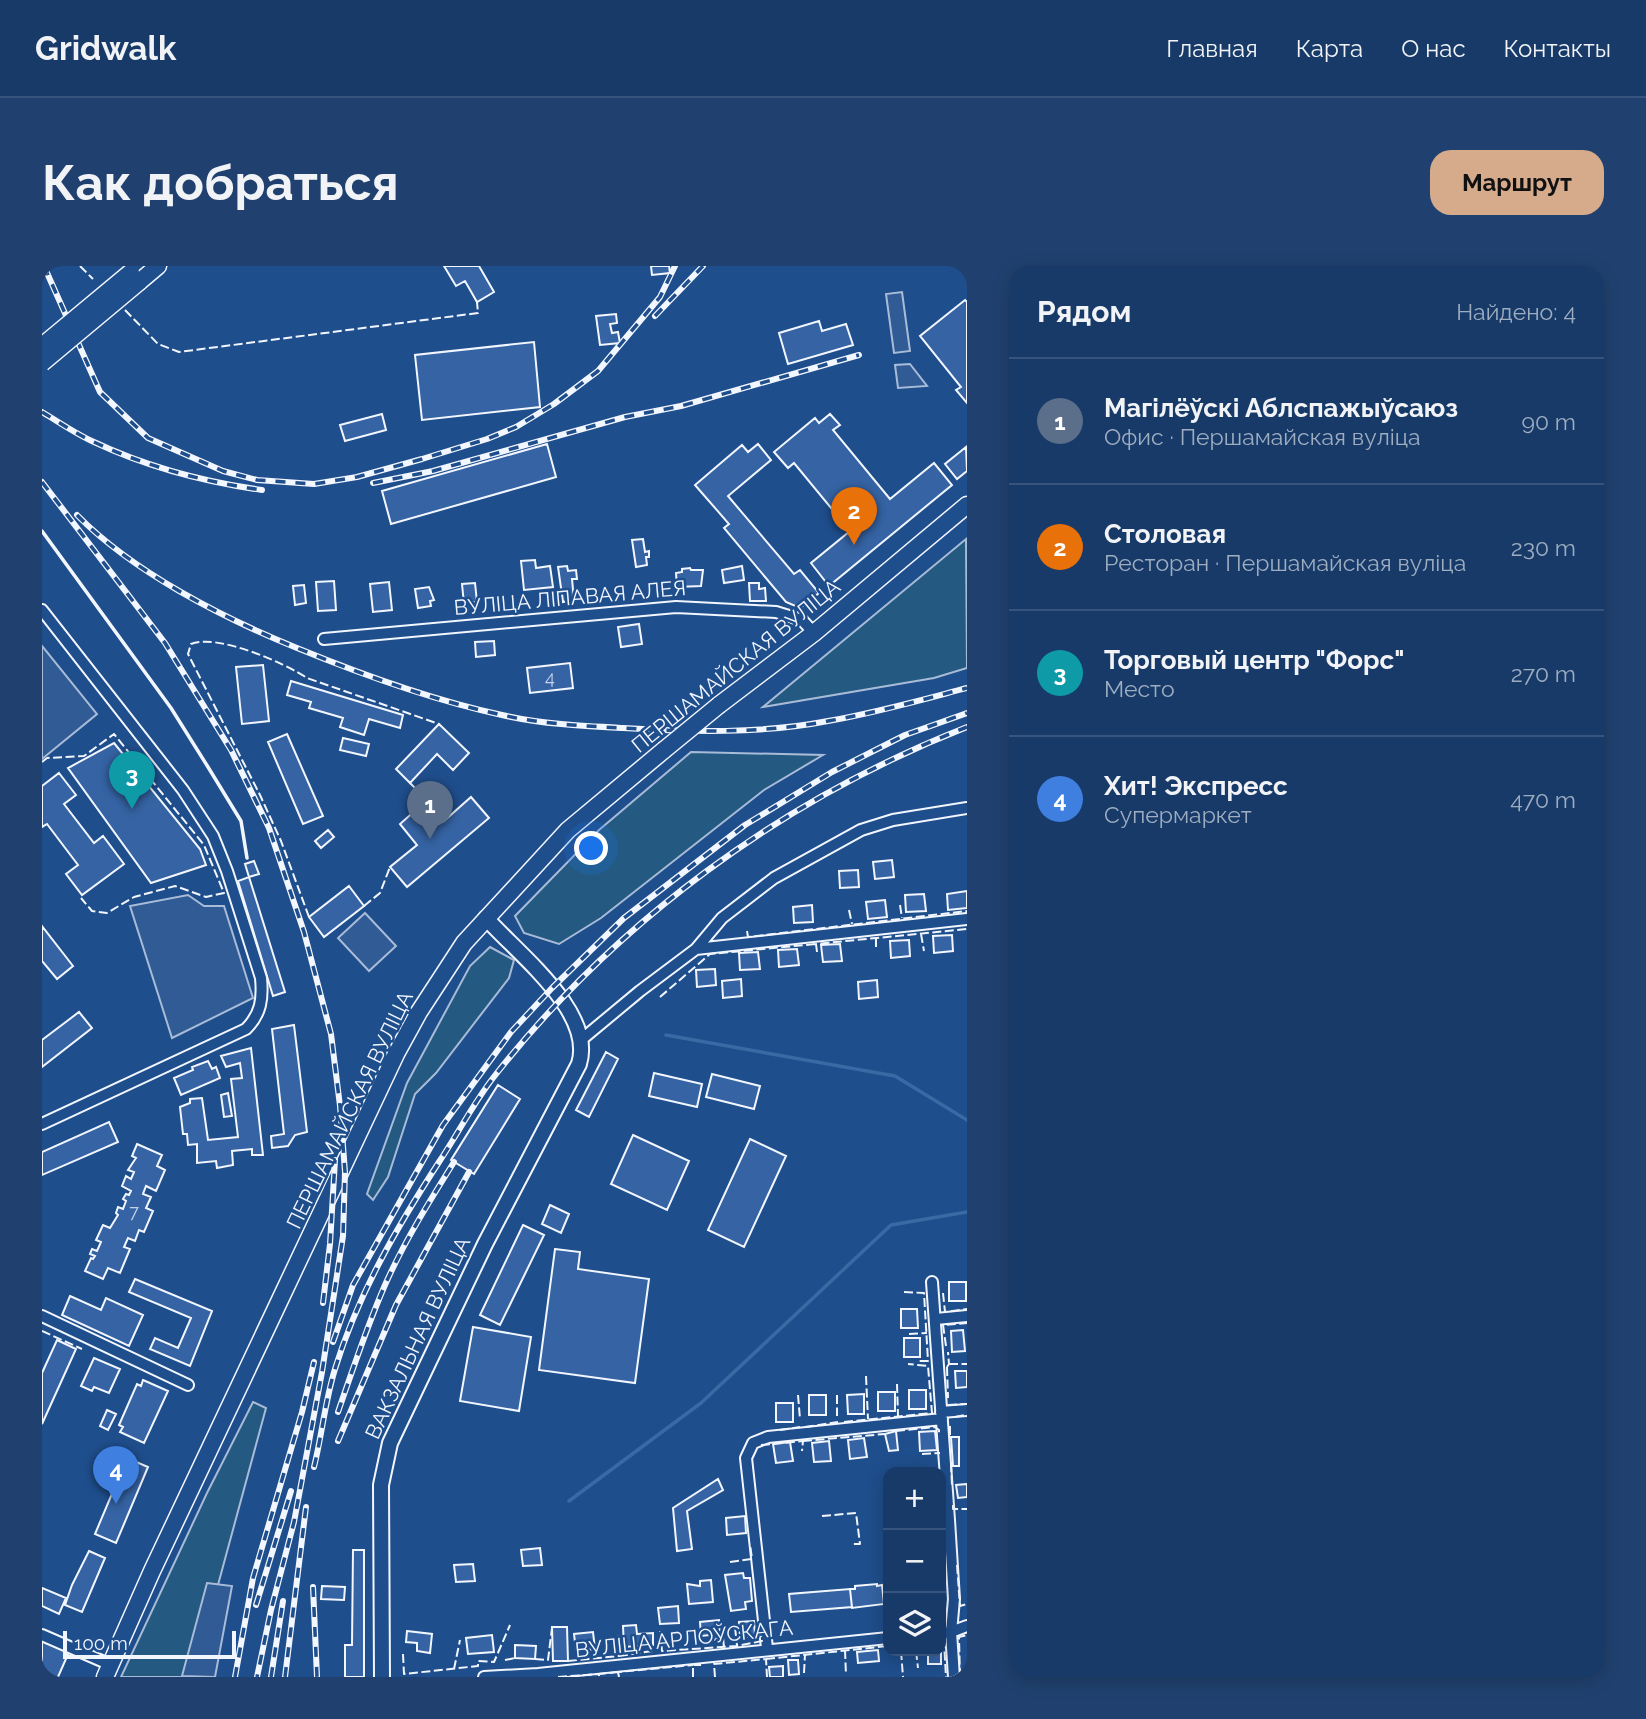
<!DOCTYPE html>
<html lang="ru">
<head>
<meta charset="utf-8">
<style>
	body { margin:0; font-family:Raleway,sans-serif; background:#20416f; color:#f1f3f6 }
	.controls { position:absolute; right:21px; bottom:21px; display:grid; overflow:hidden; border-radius:14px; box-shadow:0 4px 18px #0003 }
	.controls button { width:63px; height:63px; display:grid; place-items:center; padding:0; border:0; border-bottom:2px solid #36547d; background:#173a69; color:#f1f3f6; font:35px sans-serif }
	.scale { position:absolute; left:21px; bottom:18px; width:173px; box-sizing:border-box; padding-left:7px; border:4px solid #f2f6ff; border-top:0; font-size:19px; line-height:24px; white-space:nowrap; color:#f2f6ff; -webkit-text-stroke:5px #1f4e8c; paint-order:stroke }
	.you { position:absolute; left:550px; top:583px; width:24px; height:24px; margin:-18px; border:5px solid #fff; border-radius:50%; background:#1a73e8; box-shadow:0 0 0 10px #1a73e833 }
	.badge { display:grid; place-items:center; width:46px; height:46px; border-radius:50%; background:#d6ab8b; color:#fff; font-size:23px; font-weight:700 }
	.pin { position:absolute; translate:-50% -58px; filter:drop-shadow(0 2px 4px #0008) }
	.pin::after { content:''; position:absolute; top:37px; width:24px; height:21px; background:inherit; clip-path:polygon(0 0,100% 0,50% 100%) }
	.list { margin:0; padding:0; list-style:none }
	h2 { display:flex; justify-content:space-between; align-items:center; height:91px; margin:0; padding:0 28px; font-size:30px }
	h2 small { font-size:23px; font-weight:400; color:#9eadc0 }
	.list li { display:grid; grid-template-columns:46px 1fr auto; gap:21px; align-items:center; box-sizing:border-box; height:126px; padding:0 28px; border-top:2px solid #36547d }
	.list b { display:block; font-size:26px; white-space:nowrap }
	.list p { margin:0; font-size:23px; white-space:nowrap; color:#9eadc0 }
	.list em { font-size:23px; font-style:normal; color:#9eadc0 }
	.icon { flex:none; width:38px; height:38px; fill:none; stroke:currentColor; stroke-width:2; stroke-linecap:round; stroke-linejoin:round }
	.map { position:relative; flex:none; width:925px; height:1411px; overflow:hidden; border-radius:21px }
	header { display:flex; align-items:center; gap:42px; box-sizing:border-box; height:98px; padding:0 35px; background:#173a69; border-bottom:2px solid #36547d }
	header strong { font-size:33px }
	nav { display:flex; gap:38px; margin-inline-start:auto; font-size:24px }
	.intro { display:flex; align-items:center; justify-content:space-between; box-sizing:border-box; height:168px; padding:0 42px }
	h1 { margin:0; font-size:49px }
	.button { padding:18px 32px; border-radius:21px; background:#d6ab8b; color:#111; font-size:24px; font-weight:700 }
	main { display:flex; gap:42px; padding:0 42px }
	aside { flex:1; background:#173a69; border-radius:21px; box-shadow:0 4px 18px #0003 }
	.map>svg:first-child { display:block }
</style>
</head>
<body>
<header>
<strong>Gridwalk</strong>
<nav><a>Главная</a><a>Карта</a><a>О нас</a><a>Контакты</a></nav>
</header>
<div class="intro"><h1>Как добраться</h1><a class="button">Маршрут</a></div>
<main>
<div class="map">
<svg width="925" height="1411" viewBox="0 0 925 1411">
	<rect width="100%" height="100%" fill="#1f4e8c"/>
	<path fill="#245a82" stroke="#a8bbd7" stroke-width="2" d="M924 273 925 402 892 412 721 441Z
		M649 486 781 489 722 524 559 652 517 678 482 667 473 650 557 564Z
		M448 681 472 694 467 712 394 807 373 828 346 911 331 934 325 928 365 817 428 700Z
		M211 1136 224 1142 151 1411H79L165 1227Z"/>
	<path fill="#305b95" stroke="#a8bbd7" stroke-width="2" d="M860 26 868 85 852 87 844 28Z
		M868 98 885 120 856 122 853 99Z
		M0 380 55 448 0 493Z
		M146 629 162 640H182L211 732 130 772 88 640Z
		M323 647 354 680 327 705 296 672Z
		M165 1317 190 1320 173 1411 140 1410Z"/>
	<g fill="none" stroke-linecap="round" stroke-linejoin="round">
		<path stroke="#3b69a3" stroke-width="3.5" d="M624 769 853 810 925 854
			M527 1235 659 1137 849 959 925 946"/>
	</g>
	<path fill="#3563a3" stroke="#f2f6ff" stroke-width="2" d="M402 0H437L452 26 435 36 423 15 414 20Z
		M609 0H627L628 7 610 9Z
		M923 34 925 36V137L914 124 919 121 878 70Z
		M574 48 575 57 568 58 570 67 576 66 578 77 558 79 554 50Z
		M777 55 780 65 804 58 811 79 746 98 737 67Z
		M492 76 498 141 380 154 373 89Z
		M340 148 344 164 303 175 298 159Z
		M788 148 798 159 791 164 848 233 892 197 910 219 787 320 769 297 808 265 752 197 746 202 732 186 773 152 777 157Z
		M505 178 514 211 349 258 340 225Z
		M716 178 729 194 686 230 752 308 758 304 777 327 758 342 744 336 682 262 687 258 653 219 700 179 706 186Z
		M924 181 925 205 915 213 903 198Z
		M601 273 603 286 607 285V291H604L605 299 594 301 590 274Z
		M493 294 494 302 508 300 511 321 482 324 479 295Z
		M525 300 526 305 534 304 535 313H530L532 334 521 336 516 301Z
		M700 300 702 314 682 317 680 304Z
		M648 302 649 304H661L659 320 635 321 634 307 640 306V303Z
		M292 315 294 344 276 345 274 316Z
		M347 316 350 344 331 346 328 318Z
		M433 317 435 336 422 338 420 318Z
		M707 317H717V323L723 322 724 335H708Z
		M262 319 264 337 253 339 251 320Z
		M387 321 392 334 388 335 389 340 376 342 373 323Z
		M597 358 600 378 579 381 576 361Z
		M452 375 453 389 434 391 433 376Z
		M528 397 531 422 488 427 485 402Z
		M221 399 227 455 200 458 194 401Z
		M249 415 361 449 358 462 327 453 322 469 298 461 301 452 267 442 269 436 245 429Z
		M397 458 427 487 411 504 395 488 368 517 354 503Z
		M245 468 281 550 261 558 226 476Z
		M301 472 327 478 324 490 298 484Z
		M72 477 158 583 164 599 109 617 26 502Z
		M17 507 34 529 22 538 52 577 61 570 82 598 40 629 24 608 36 599 5 558 0 561V520Z
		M429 531 447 552 365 621 348 601 375 579 358 558 385 534 402 555Z
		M286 564 292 571 279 582 273 575Z
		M850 594 852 611 833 613 831 596Z
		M212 595 217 608 207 611 203 598Z
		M816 604 817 621 798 622 797 605Z
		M207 611 243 726 231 730 196 615Z
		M307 620 322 640 282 671 267 651Z
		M925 625V642L906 644 905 628Z
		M882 628 884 645 864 646 863 629Z
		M843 634 845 651 826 653 824 636Z
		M770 639 771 656 752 657 751 641Z
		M0 660 31 700 15 713 0 695Z
		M910 669 911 685 892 687 891 670Z
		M867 674 868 690 849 692 848 675Z
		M798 678 800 695 781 696 779 679Z
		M755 683 757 699 737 701 736 684Z
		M716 686 718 703 698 704 697 687Z
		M673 703 674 719 655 721 654 704Z
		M699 713 700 730 681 732 680 715Z
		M835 714 836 731 817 733 816 716Z
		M37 746 50 762 0 801V774Z
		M252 759 265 866 253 869 246 880 230 882 229 870 242 868 230 763Z
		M209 782 221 889H210V883L190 885 191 899 175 902 174 895 155 897V878L146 879 145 868H141L138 841 148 837V833L160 832 166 874 196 871 189 813 200 812 198 797 184 801 179 790Z
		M564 786 576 793 547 851 534 844Z
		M166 795 170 803 174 801 178 812 139 829 132 812 151 804 150 801Z
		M612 807 660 818 655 841 607 830Z
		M670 808 718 820 712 843 664 831Z
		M456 819 478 833 432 908 409 894Z
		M186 827 190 850 182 851 179 829Z
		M67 856 76 876 0 909V886Z
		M591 869 647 895 625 944 569 918Z
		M708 873 744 890 702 981 666 964Z
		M95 878 120 889 115 900 123 904 114 925 104 920 101 928 109 931 104 942 111 945 102 966 97 964 93 975 86 972 82 981 88 983 78 1007 66 1002 61 1013 43 1005 49 992 51 993 53 990 48 988 50 983 55 985 59 976 54 974 61 959 68 962 76 949 74 947 76 941 81 943 84 935 81 933 84 928 87 929 89 925 80 920 84 910 89 913 92 906 86 904 94 892 90 890Z
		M508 939 527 948 519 967 500 958Z
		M481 959 502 969 458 1059 438 1049Z
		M513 983 538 986 536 1003 607 1013 593 1117 497 1104Z
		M93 1013 170 1045 148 1100 108 1083 113 1072 136 1082 149 1052 87 1026Z
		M907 1016H924V1035H907Z
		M28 1030 59 1044 64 1032 101 1049 87 1080 20 1049Z
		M859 1043H875L876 1062H859Z
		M431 1061 489 1071 477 1145 418 1135Z
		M921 1064 923 1085 910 1086 909 1065Z
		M862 1072H878V1091H862Z
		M15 1074 34 1083 0 1158V1107Z
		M52 1092 78 1103 67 1127 52 1121 50 1125 39 1120Z
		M913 1105H925V1121L914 1122Z
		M101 1114 126 1125 102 1177 78 1166 81 1161 77 1159 95 1118 99 1120Z
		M867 1124H884V1143H867Z
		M836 1126H853V1145H836Z
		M822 1128V1148H806L805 1129Z
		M767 1129H784V1149H767Z
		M734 1137H751V1156H734Z
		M65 1144 74 1148 66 1164 58 1160Z
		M854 1165 856 1184 847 1185 843 1168Z
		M893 1165 895 1184 878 1185 877 1166Z
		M909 1171H917V1200H911Z
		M822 1172 825 1191 808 1193 806 1174Z
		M787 1175 789 1195 772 1196 770 1177Z
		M748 1176 751 1195 734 1197 731 1178Z
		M85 1192 106 1201 74 1277 53 1268Z
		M676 1213 681 1224 645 1245 650 1283 635 1285 631 1242Z
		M925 1218V1231L916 1232 914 1219Z
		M703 1250 704 1267 685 1269 684 1252Z
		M498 1282 500 1299 481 1300 479 1284Z
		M311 1284H322V1411H303V1379H310Z
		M47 1285 63 1292 40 1346 23 1339 30 1319Z
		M431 1298 433 1315 414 1316 412 1299Z
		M701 1307 702 1312H708L710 1335 703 1336 704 1343 689 1345 683 1309Z
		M669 1314 671 1336 647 1338 645 1318 658 1320V1315Z
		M835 1318V1320L840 1319 842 1338 810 1342 808 1323H813V1320Z
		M280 1320 303 1321 302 1334 279 1333Z
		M0 1322 24 1332 17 1348 0 1340Z
		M808 1323 810 1341 749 1346 747 1328Z
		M636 1340 637 1357 618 1358 616 1342Z
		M677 1354 678 1373 669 1374 668 1369 659 1370 658 1356Z
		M712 1355 713 1370 698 1371 697 1356Z
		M594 1359 595 1368 611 1367V1379L582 1381 581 1360Z
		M510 1361H525L526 1395H511Z
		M365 1365 390 1368 388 1387 375 1385V1377L364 1376Z
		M551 1366 553 1383 534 1385 532 1368Z
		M450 1369 452 1386 426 1388 424 1372Z
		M0 1374 27 1386 16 1411H0Z
		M473 1379 494 1380 493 1393 473 1392Z
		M899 1381V1398H886V1385H899Z
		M836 1384 837 1395 816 1397 815 1386Z
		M746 1394H756L757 1408 747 1409Z
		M741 1400V1411H728L727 1401Z"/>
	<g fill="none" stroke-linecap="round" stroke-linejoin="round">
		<defs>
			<path id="minor" d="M0 344 141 524 171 570 185 605 219 712C221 733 219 748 204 763L0 858
				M282 373 634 341 734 346 760 354 772 367
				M654 683 925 653
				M539 774 598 725 654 683 680 652 732 612 819 564 851 554 925 542
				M890 1016 907 1254 912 1333 909 1366 912 1411
				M0 1050 146 1119
				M894 1053 925 1050
				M899 1146 925 1144
				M899 1367 909 1366 925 1360
				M0 1369 69 1399
				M725 1382 704 1192 711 1177 726 1171 900 1153
				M442 1411 496 1408 846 1372"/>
			<path id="secondary" d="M340 1411 339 1219 348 1177 443 978 537 798C553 746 476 688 444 652"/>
			<path id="primary" d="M97 16 116 0
				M677 439 772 367 925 239
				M63 1411 110 1305 354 788 377 746 422 677 526 564 622 484"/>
		</defs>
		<use href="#minor" stroke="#f2f6ff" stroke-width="14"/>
		<use href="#secondary" stroke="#f2f6ff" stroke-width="18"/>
		<use href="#primary" stroke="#f2f6ff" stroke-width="19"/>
		<use href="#minor" stroke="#1f4e8c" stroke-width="10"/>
		<use href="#secondary" stroke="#1f4e8c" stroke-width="14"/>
		<use href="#primary" stroke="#1f4e8c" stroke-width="16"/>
		<defs>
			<path id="rail" d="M2 0 58 126 106 172 181 205 215 214 272 218 315 211 380 193 445 173 474 161 512 138 556 105 618 31 633 0
				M613 50 661 0
				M0 146C17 156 34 168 52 176 105 201 163 216 220 224
				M0 216 123 377 189 484 227 562 262 666 289 768 298 840 303 906 301 970 280 1106 252 1256 229 1344 215 1411
				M331 217 391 205 583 151 639 140 817 89
				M35 249C91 306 181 352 255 382 321 409 390 434 460 449 499 458 541 460 581 462 649 466 719 468 786 455 833 447 879 434 925 422
				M281 1037 288 978 293 894
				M291 1076 311 1019 401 859 469 766 510 722 582 652 703 559 790 506 863 469 925 447
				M296 1146C311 1103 325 1060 343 1019 362 976 387 936 412 896
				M296 1175 354 1039 427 906
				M272 1201C280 1169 283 1135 293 1103 316 1028 355 961 397 896 415 869 431 838 451 812 573 656 741 533 925 461
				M271 1321 275 1411
				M214 1339 249 1225
				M193 1411 211 1312 260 1146 272 1096
				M229 1411 241 1335
				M243 1411 264 1241"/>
		</defs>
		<use href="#rail" stroke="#f2f6ff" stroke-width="6"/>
		<use href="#rail" stroke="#1f4e8c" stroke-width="3.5" stroke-dasharray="10" stroke-linecap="butt"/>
		<defs>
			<path id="primary-bridge" d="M0 80 89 6
				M0 97 97 16
				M622 484 677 439"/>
		</defs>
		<use href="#primary-bridge" stroke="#f2f6ff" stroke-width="19" stroke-linecap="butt"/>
		<use href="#primary-bridge" stroke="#1f4e8c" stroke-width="16"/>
		<path stroke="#f2f6ff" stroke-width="2" stroke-dasharray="9 3.5" stroke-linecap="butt" d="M38 0 51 13
			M83 44 116 78 137 86 436 47 435 36
			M0 496 5 492 42 490 72 468 162 579 182 627 164 631 133 620 92 631 65 647 50 645 39 632
			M368 517 385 534
			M858 639 860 652
			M322 640 338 627 348 601
			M807 644 810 658
			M267 651 239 575 218 529 146 388 149 378C174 367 243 397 265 412L397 458
			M705 665 706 671 925 645
			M879 668 882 685
			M834 672V684
			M775 686 774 678 925 663
			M618 731 668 688 774 678
			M862 1026 882 1027 886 1095H877
			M901 1027 903 1046 925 1043
			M0 1065 40 1083
			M867 1068 885 1067
			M904 1080 901 1059 925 1057
			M907 1098H925
			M905 1101 906 1132
			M905 1101 907 1098 906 1086
			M824 1110 826 1153
			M855 1118 856 1150
			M756 1129 758 1153
			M795 1129V1150
			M906 1139 925 1138
			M913 1151 923 1149
			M802 1156 890 1147 886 1100 866 1098
			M908 1160V1172
			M763 1161 796 1156
			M738 1164 758 1161
			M854 1165 893 1161 897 1164V1169
			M761 1175 843 1168
			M719 1179 761 1175 760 1185
			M880 1188 898 1187
			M909 1197 910 1221
			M911 1239V1243H925
			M780 1250 814 1247 818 1278H811
			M899 1280 902 1242
			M688 1296 710 1293 708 1278
			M915 1299 918 1340 925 1338
			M680 1360 682 1382
			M693 1361 695 1380
			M618 1365 620 1385 695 1380 720 1375 719 1370
			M899 1376H902L904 1411
			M803 1384 804 1409
			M859 1385 861 1411
			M874 1385 876 1402
			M361 1388 362 1408 436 1400V1395L452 1396 468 1359
			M577 1390 610 1385 609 1379
			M493 1393 506 1394 510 1362
			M724 1393 846 1380
			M463 1394 473 1392
			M526 1395 577 1390 576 1367
			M412 1403 418 1374
			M762 1407 763 1388
			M557 1410V1408L576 1406
			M516 1411 557 1408
			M577 1411 576 1406 651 1399
			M651 1411V1399H659
			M673 1411 672 1398 724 1393 725 1411
			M918 1411 917 1371 925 1369"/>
		<path stroke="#f2f6ff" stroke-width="3.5" d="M0 265 129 442 166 501 199 555 205 592"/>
	</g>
	<g text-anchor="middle" stroke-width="5" stroke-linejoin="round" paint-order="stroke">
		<g font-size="18" fill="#c3d1e8">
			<text x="508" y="418">4</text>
			<text x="92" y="952">7</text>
		</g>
		<g font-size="21" fill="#f2f6ff" stroke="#1f4e8c">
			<text transform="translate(528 332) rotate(-5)" y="7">ВУЛІЦА ЛІПАВАЯ АЛЕЯ</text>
			<text transform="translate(694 400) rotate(-39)" y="7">ПЕРШАМАЙСКАЯ ВУЛІЦА</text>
			<text transform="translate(308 844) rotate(-64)" y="7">ПЕРШАМАЙСКАЯ ВУЛІЦА</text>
			<text transform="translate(376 1072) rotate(-65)" y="7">ВАКЗАЛЬНАЯ ВУЛІЦА</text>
			<text transform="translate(642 1373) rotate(-6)" y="7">ВУЛІЦА АРЛОЎСКАГА</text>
		</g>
	</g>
</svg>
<div class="controls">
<button>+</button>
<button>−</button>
<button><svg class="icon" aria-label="layers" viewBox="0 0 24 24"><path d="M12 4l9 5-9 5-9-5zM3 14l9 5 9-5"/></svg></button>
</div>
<div class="scale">100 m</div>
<div class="you"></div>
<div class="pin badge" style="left:388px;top:573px;background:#5c6f8a">1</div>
<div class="pin badge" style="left:812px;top:279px;background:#e8710a">2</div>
<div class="pin badge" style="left:90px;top:543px;background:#0f9aa8">3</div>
<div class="pin badge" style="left:74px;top:1238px;background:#3f7fe0">4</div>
</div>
<aside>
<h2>Рядом<small>Найдено: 4</small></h2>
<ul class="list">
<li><span class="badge" style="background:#5c6f8a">1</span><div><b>Магілёўскі Аблспажыўсаюз</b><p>Офис · Першамайская вуліца</p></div><em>90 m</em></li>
<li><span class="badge" style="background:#e8710a">2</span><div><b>Столовая</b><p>Ресторан · Першамайская вуліца</p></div><em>230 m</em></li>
<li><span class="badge" style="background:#0f9aa8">3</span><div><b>Торговый центр &quot;Форс&quot;</b><p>Место</p></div><em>270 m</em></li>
<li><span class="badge" style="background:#3f7fe0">4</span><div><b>Хит! Экспресс</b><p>Супермаркет</p></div><em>470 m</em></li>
</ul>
</aside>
</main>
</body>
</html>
